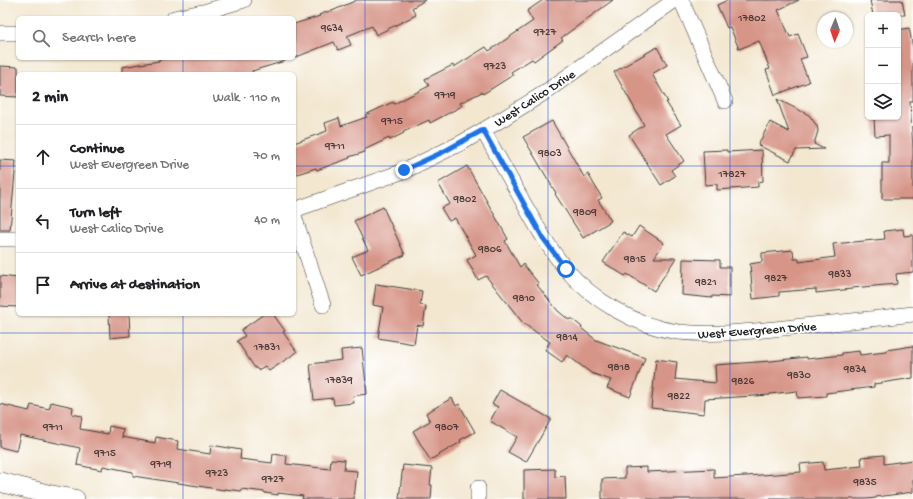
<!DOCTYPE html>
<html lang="en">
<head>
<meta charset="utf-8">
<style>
	body { margin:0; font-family:"Gochi Hand",sans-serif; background:#f2f2f2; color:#202124 }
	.controls { position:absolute; right:12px; top:12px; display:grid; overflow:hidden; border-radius:6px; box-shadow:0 1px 3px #0004 }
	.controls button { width:36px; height:36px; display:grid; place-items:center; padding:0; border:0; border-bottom:1px solid #e0e0e0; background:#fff; color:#202124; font:20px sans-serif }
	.compass { position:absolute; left:817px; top:12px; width:36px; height:36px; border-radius:50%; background:#fff; box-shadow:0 1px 3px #0004; rotate:182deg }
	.stop { position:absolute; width:12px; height:12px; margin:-9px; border:3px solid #1a73e8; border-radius:50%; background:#fff }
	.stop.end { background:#1a73e8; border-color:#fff; box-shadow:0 1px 4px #0008 }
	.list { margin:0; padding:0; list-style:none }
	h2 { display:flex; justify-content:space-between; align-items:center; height:52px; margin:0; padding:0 16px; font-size:17px }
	h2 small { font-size:13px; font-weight:400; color:#757577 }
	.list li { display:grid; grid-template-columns:26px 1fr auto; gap:12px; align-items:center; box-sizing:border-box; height:64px; padding:0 16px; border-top:1px solid #e0e0e0 }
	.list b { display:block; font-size:15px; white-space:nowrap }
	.list p { margin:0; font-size:13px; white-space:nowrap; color:#757577 }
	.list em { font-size:13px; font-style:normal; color:#757577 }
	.icon { flex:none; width:22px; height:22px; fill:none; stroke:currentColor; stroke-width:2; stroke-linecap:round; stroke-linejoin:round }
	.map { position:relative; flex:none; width:913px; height:499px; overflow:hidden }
	.search { position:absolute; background:#fff; box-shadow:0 1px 3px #0004; left:16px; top:16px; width:280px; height:44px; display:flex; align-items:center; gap:10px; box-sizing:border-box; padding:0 14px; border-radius:6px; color:#757577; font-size:15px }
	.panel { position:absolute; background:#fff; box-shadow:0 1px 3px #0004; left:16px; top:72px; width:280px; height:244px; border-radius:6px }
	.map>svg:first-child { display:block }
</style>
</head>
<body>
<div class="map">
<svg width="913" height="499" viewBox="0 0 913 499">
	<rect width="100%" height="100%" fill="#fff"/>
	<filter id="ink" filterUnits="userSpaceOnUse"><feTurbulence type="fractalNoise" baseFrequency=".025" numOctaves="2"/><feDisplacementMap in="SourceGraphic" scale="8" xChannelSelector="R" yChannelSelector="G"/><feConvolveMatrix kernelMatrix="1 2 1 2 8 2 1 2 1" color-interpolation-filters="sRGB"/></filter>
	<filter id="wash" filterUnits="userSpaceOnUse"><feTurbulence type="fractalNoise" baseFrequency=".012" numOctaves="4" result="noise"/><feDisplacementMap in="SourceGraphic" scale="16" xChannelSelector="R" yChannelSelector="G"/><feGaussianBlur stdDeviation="0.9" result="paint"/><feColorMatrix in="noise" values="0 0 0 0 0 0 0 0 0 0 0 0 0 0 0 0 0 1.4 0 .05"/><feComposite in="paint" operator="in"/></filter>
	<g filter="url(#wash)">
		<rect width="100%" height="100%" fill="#f3e7d0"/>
		<g id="blocks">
			<path fill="#d79588" d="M357 0H425L412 8 416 15 376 35 372 26 347 36 351 45 338 50 334 42 294 58V24L320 16 319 15 332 10V11Z
				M543 0H613L561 38 563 40 534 61 532 59 511 72 513 75 483 94 482 92 460 103 462 106 430 123 429 120 403 132 404 133 390 140 389 138 364 150 365 152 349 157 350 158 317 170 316 168 294 175V143L327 131 325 123 339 118 341 126 367 117 365 115 393 102 394 104 429 86 425 79 453 65 454 67 486 47 489 51 533 21 527 11Z
				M728 0H799L778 10 790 37 798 34 807 57 800 59 809 82 775 95 766 70 770 69 759 41 739 49 730 27 727 28 717 5Z
				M870 0H902L905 15H873Z
				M909 28 913 48V101H910L913 149V199H882V163H889V135L875 136 874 117H898V30Z
				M657 47 667 65 652 74 668 102H666L681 125 666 134 684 161 671 170 675 176 661 185 629 135 644 125 614 72Z
				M166 58H285V61L252 71 253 74H122V67L159 61V59Z
				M0 66 18 67V97L0 96Z
				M777 99 809 115 817 126 818 131 814 144 824 149 796 150 790 161 758 145 770 122 789 132Z
				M552 121 584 177 588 174 602 198 598 200 611 221 583 238 555 194 556 193 523 137Z
				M727 150V152L762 150 763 181 758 182V187L717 190V184L705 185 703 151Z
				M0 160 16 161 10 230H0Z
				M467 166 508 239 505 241 520 267 523 264 539 284 537 285 558 311 569 320 571 318 582 327 581 328 596 340 645 358 630 397 607 388 611 380 591 373 567 355 562 362 545 350 550 342 523 323 486 276 478 280 467 260 476 255 455 218 449 221 441 208 450 204 438 183Z
				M383 207 405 255 361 275 352 257 368 250 354 221Z
				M639 226 664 243 654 258H676L654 291 627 274 625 276 603 262 623 232 632 237Z
				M903 229 904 236 913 235V272L896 274 897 284 852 288V289L816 293V289L779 292V296L753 299 750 264 762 262V253L793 250 794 259H799V262L835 257 833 244 885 239 884 231Z
				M683 259 720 260V267H730V297L712 296V298L682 295Z
				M0 276 18 278V307L0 306Z
				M376 284 422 291 420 305 426 306 423 326 417 325 414 344 378 338 383 307 373 305Z
				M109 314H129L130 336 110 338Z
				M264 314H273L285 331 283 332 297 352 269 371 265 366 258 370 256 368H255L237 341 245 336 241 330Z
				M913 346V378L874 384V387L826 393V396L798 398 797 391 770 394V395L705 399 704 414 651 408 656 359 677 362 675 379 716 383 715 365 771 361 807 357V359L842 355V353L859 351 860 355 886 352V350Z
				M362 348 367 394 353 396 354 403 334 405 333 398 314 400 310 364 342 360 341 350Z
				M500 390 551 419 526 462 508 452 517 437 490 421 498 407 492 404Z
				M452 398 456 406 459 404 475 432 460 440 461 442 430 460 413 431 430 421 426 413Z
				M51 402 73 407 72 414 82 416 80 429 108 434 109 426 123 429 122 437 155 443 156 437 178 441 177 449 210 454 211 445 241 450 240 459 272 463 273 454 287 456 286 464 330 469 331 459 345 460 344 470 357 471 354 499H302L303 496 278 493V495L265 493V492L241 489V491L224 489V490L133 476V472L103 466 102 470 77 465 80 448 20 435 16 451 0 447V404L29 411 31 405 49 409Z
				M884 455V464L913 460V492L876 497V498L867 499H602V479L625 478V468L647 467V472L714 469V478L777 474 801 472 800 464 823 462 824 470 862 466 861 457Z
				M403 465 432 468 430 485H432L431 499H399Z
				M555 469V477L565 476 566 499H524V470Z"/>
		</g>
	</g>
	<g filter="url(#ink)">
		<use href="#blocks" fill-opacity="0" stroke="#3c3a37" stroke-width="1"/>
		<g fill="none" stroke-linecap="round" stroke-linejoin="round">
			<defs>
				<path id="minor" d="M681 0 725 101
					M174 18 207 11 244 0
					M0 33H18
					M483 130C496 154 510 178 523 202 536 225 548 247 565 268 592 300 635 326 678 332 716 336 755 331 793 327 833 323 873 319 913 314
					M294 210 404 171 463 142 504 118 544 93 675 0
					M294 216 323 305
					M0 239H18
					M478 499V488"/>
				<path id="tertiary" d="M0 482 47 494 75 499"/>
			</defs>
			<use href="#minor" stroke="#3c3a37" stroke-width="16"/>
			<use href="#tertiary" stroke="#3c3a37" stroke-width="20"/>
			<use href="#minor" stroke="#fff" stroke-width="15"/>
			<use href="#tertiary" stroke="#fff" stroke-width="19"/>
		</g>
	</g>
	<g fill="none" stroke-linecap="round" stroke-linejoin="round" filter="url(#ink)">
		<path stroke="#1a73e8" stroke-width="5" d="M404 170 443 152 483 130 543 238 566 269"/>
	</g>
	<path fill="none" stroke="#1d4ed8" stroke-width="1" stroke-opacity="0.55" d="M183 0V18M365 0V499M548 0V499M730 0V499M183 58V74M0 166H18M294 166H913M183 314V499M0 333H913"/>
	<g text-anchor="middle" stroke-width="3.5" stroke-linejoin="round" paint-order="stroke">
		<g font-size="11" fill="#4b3a37">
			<text x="752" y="21">17802</text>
			<text x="332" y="31">9634</text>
			<text x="545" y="35">9727</text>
			<text x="495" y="69">9723</text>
			<text x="445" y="98">9719</text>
			<text x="392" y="124">9715</text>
			<text x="335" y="149">9711</text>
			<text x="550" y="156">9803</text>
			<text x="732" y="177">17827</text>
			<text x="465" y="202">9802</text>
			<text x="585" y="215">9809</text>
			<text x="490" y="252">9806</text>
			<text x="635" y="262">9815</text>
			<text x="840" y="277">9833</text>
			<text x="776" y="281">9827</text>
			<text x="706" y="285">9821</text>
			<text x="524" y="301">9810</text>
			<text x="567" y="340">9814</text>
			<text x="267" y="350">17831</text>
			<text x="619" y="370">9818</text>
			<text x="855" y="372">9834</text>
			<text x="799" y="378">9830</text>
			<text x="339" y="383">17839</text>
			<text x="743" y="384">9826</text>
			<text x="679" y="399">9822</text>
			<text x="53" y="430">9711</text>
			<text x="447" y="430">9807</text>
			<text x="105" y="456">9715</text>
			<text x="161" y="467">9719</text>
			<text x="217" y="476">9723</text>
			<text x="273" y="482">9727</text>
			<text x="865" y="485">9835</text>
		</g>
		<g font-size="13" fill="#1c1c1c" stroke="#fff">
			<text transform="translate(534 97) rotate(-33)" y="5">West Calico Drive</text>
			<text transform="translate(757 329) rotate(-4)" y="5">West Evergreen Drive</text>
		</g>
	</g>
</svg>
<div class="controls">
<button>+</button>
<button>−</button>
<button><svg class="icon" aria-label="layers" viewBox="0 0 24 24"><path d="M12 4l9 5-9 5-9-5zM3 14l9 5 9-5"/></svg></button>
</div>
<svg class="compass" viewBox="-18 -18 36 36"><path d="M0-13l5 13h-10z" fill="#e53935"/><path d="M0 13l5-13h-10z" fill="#757577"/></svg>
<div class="stop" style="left:566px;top:269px"></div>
<div class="stop end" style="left:404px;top:170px"></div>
<div class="search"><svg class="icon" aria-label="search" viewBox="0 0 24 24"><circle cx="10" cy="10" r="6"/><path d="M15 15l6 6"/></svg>Search here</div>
<section class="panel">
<h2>2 min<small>Walk · 110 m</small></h2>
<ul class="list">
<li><svg class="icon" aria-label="ahead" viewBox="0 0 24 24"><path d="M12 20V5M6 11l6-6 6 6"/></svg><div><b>Continue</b><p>West Evergreen Drive</p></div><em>70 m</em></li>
<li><svg class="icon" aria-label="left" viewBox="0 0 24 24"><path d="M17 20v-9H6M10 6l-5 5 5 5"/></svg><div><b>Turn left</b><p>West Calico Drive</p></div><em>40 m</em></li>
<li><svg class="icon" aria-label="arrive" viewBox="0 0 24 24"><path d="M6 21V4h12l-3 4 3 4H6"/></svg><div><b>Arrive at destination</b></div></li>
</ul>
</section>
</div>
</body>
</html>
